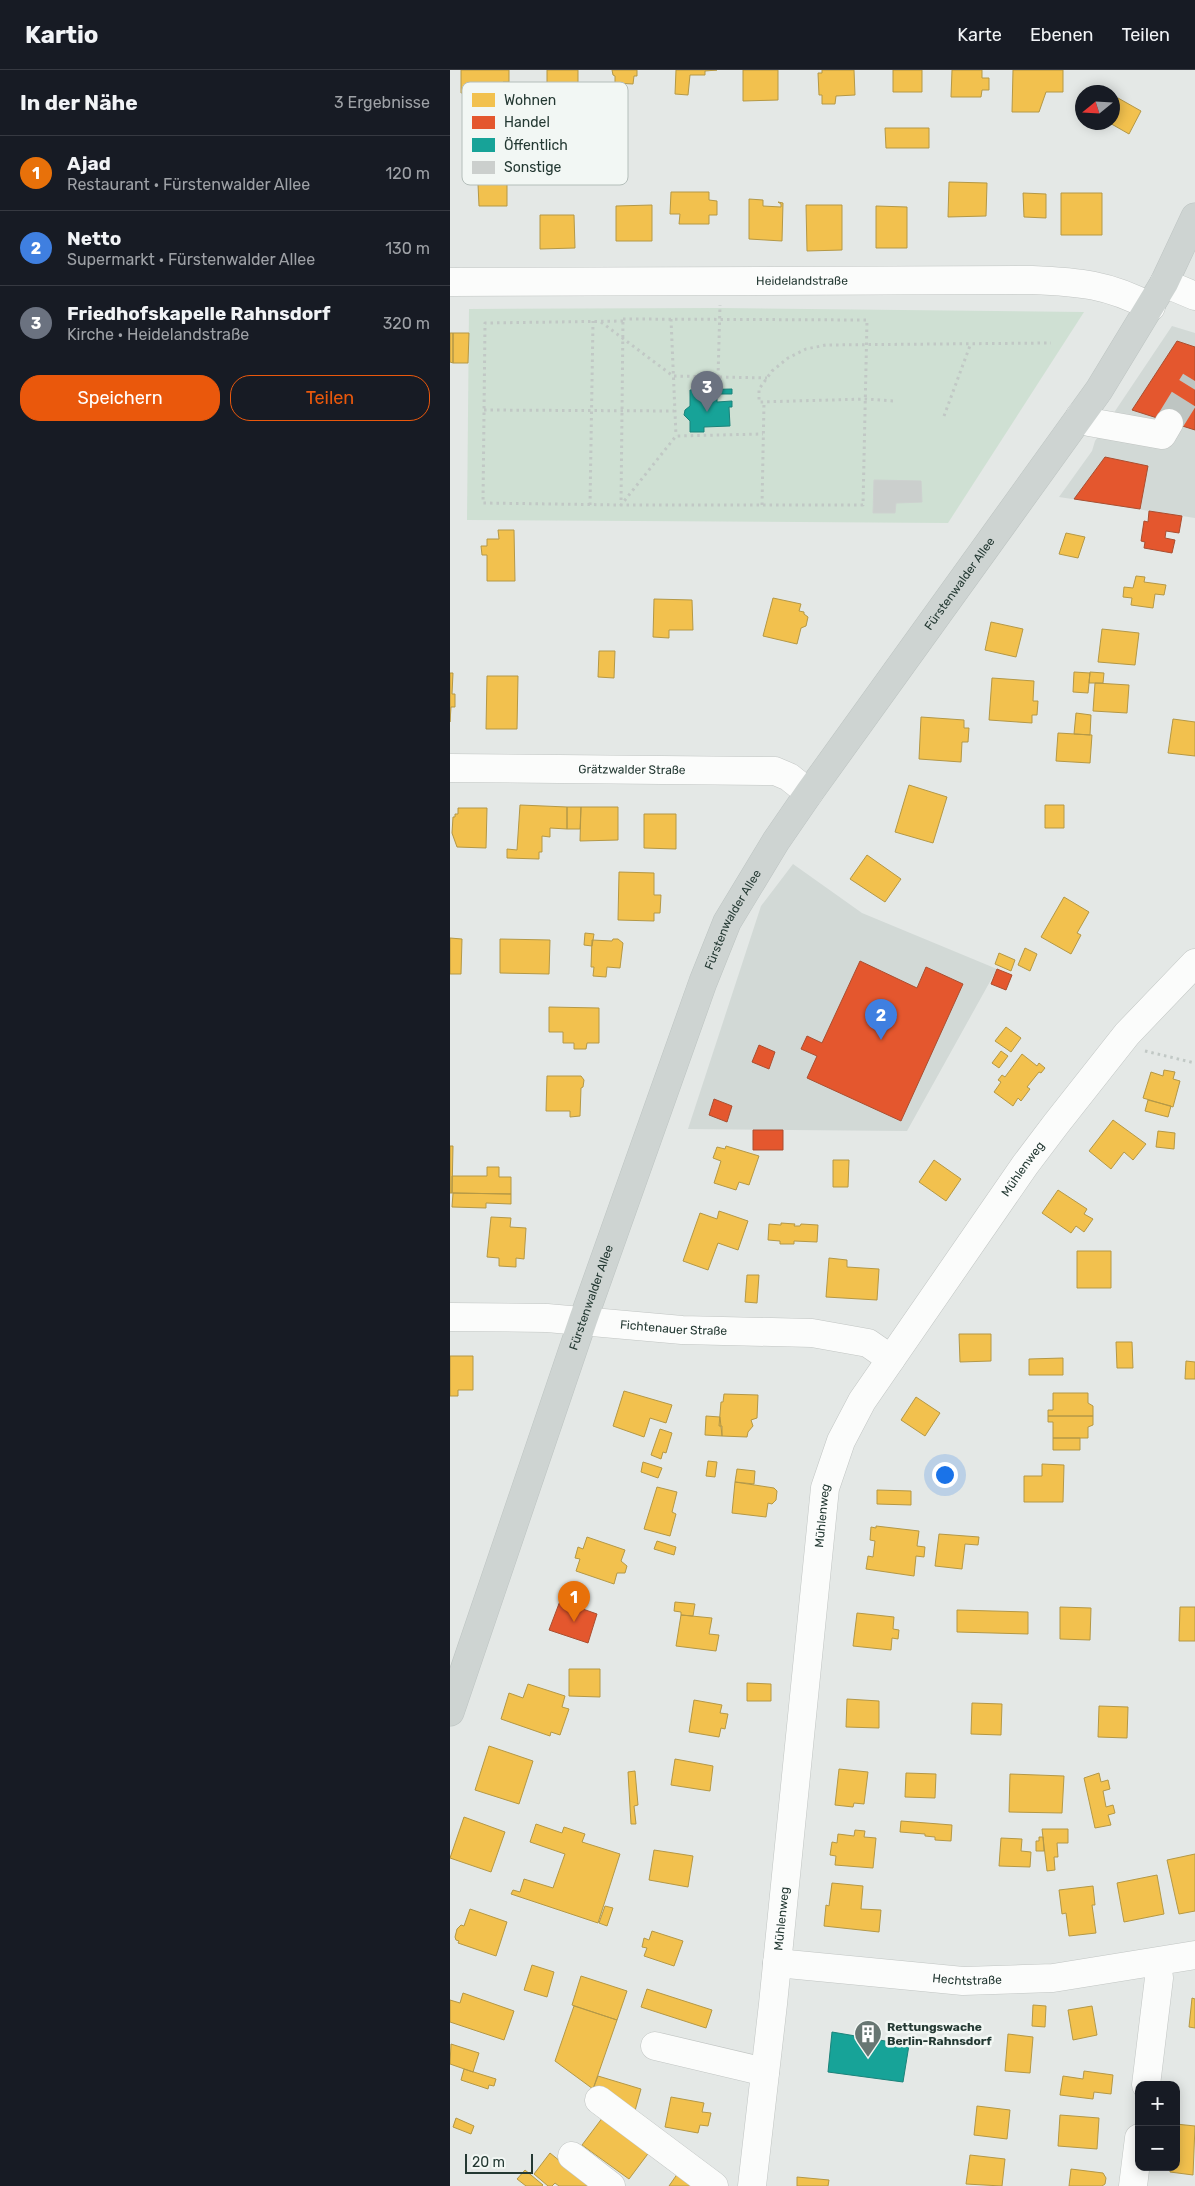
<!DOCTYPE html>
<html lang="de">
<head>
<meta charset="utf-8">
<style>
	body { margin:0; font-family:Rubik,sans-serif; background:#242831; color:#f1f3f6 }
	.controls { position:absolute; right:15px; bottom:15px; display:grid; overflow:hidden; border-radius:10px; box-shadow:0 2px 12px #0003 }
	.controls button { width:45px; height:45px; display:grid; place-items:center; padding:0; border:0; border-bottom:1px solid #363941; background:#171b24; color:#f1f3f6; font:25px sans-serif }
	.compass { position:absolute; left:625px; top:15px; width:45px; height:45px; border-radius:50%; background:#171b24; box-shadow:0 2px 12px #0003; rotate:252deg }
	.scale { position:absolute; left:15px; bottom:12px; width:68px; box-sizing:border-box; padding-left:5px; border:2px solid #243933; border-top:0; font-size:14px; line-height:18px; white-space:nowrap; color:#243933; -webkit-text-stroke:4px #f2f7f4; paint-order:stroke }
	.you { position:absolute; left:494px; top:1404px; width:18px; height:18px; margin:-12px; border:4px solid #fff; border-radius:50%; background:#1a73e8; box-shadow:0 0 0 8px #1a73e833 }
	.badge { display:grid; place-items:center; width:32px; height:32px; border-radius:50%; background:#ea580c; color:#fff; font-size:16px; font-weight:700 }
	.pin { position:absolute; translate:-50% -41px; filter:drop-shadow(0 1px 2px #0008) }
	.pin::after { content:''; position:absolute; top:26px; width:18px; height:15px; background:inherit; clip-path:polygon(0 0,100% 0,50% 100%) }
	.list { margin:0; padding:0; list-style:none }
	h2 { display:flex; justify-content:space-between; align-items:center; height:65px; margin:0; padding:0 20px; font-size:21px }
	h2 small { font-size:16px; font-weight:400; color:#9ea1a6 }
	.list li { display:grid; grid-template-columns:32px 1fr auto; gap:15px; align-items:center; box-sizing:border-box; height:75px; padding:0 20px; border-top:1px solid #363941 }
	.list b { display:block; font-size:19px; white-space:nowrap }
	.list p { margin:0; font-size:16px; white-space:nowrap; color:#9ea1a6 }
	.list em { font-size:16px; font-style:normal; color:#9ea1a6 }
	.actions { display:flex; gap:10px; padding:15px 20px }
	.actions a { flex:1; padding:11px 0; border:1px solid #ea580c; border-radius:20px; text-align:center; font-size:18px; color:#ea580c }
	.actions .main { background:#ea580c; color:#fff }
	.map { position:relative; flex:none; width:745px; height:2116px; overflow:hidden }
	header { display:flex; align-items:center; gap:30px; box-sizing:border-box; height:70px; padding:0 25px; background:#171b24; border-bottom:1px solid #363941 }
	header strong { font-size:24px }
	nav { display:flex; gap:28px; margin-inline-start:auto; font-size:18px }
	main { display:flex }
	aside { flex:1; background:#171b24 }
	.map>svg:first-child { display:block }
</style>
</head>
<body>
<header>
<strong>Kartio</strong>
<nav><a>Karte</a><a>Ebenen</a><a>Teilen</a></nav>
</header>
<main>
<aside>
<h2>In der Nähe<small>3 Ergebnisse</small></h2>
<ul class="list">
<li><span class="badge" style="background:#e8710a">1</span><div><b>Ajad</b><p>Restaurant · Fürstenwalder Allee</p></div><em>120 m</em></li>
<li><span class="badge" style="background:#3f7fe0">2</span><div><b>Netto</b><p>Supermarkt · Fürstenwalder Allee</p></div><em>130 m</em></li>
<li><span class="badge" style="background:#6b7280">3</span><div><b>Friedhofskapelle Rahnsdorf</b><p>Kirche · Heidelandstraße</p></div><em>320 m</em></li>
</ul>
<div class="actions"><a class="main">Speichern</a><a>Teilen</a></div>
</aside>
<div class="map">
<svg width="745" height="2116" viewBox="0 0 745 2116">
	<rect width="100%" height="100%" fill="#e4e8e6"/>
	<path fill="#d2d9d6" d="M722 256 745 263V448L609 427 642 381 645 371Z
		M343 794 412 843 547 899 457 1061 238 1059 311 836Z"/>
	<path fill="#cfe0d3" d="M270 238 634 242 498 453 17 450 19 239Z"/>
	<path fill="#f2c14e" stroke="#b49846" d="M11 0H59V12H53L52 17 25 16V23H11Z
		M97 0H128V13H97Z
		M162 0H187V6H184L183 14 165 13V6L163 5Z
		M226 0H267L255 1V5H240L238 25 225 24Z
		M293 0H328V30L293 31Z
		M372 0H404L405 25 386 26 385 34H372V25H369L368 3H372Z
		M443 0H472V22H443Z
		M502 0H532V8H539V20H532L531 27H501Z
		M563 0H613V22H596L589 42H562Z
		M668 28 691 41 679 64 658 52H662V38Z
		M435 58H479V78H436Z
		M36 106H43V113H57V136H29L28 114 36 113Z
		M499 112 537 113 536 146 498 147Z
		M221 122H259V130L267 131V145H259V154H229L230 144H220Z
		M573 123 596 124V148L574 147Z
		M611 123H652V165H611Z
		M299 129 313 130V136L331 137V134L328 132 333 133 332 171 299 169Z
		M202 135V171H166V136Z
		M356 135H392V180L357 181Z
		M426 136 457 137V178H426Z
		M90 145H124L125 178 90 179Z
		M0 263H3V293L0 292Z
		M3 263H19L18 293H3Z
		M48 460H64L65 511H37V485H32L31 476H37V469H49Z
		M616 463 635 467 628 488 609 484Z
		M686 506 695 507 694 512 716 515 714 525 705 524 703 538 681 535 682 528 673 527 674 517 683 518Z
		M323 528 351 534 349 541 354 542V544L358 547 356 556 351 558 347 574 313 566Z
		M204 529 242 530 243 560H219V568L203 567Z
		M541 552 573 559 566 587 535 580Z
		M652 559 689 563 685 595 648 592Z
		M149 581H165L164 608 148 607Z
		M624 602 640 603 638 623 623 622Z
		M640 602 654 603 653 613H639Z
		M0 603H3L2 624H5V637H1L0 652Z
		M37 606H68L67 659H36Z
		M542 608 584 611 583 631H588L587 645H582V653L539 650Z
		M645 613 679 615 677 643 643 641Z
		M626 643 641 645 640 665 624 664Z
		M471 647 514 650V658H519L518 672H512L511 692 469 689Z
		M723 649 745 652V686L718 683Z
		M608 663 642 665 640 693 606 691Z
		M459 715 497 727 483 773 445 762Z
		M70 735 117 737V759L100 758V767L92 766V782H89V789L57 788V779L67 780Z
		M595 735H614V758H595Z
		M117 737H131L130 759H117Z
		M131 737H168V770L130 771Z
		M8 738H37L36 778 7 777 2 763 3 747H5V744H8Z
		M194 744H226V779L194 778Z
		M417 785 451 809 435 832 400 809Z
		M169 802 204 803V825H211L210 843H204V851L168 850Z
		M614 827 639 842 627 863 631 865 621 884 591 867Z
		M135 863 144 864 142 876 134 875Z
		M0 868 12 869 11 904H0Z
		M50 869 100 870 99 904 50 903Z
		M163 869H168L173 873 170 898 157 897 156 907 143 906 144 897H141L142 870 162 871Z
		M575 878 587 884 580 901 568 895Z
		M549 883 565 890 561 901 545 894Z
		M99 937 149 938V973H137L136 979H124V973H113V962H99Z
		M556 957 571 968 561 982 545 971Z
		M551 981 558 986 549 998 542 993Z
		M572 984 587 996 589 993 595 998 591 1003 589 1002 577 1017 580 1019 571 1031 568 1028 563 1036 544 1022 551 1012 548 1010 552 1005 555 1007Z
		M714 1000 725 1002 723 1009 730 1011 723 1037 693 1028 701 1002 713 1006Z
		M97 1006H131L134 1010 133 1017 131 1018 130 1046 120 1047V1041H96Z
		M698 1030 721 1036 718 1047 695 1041Z
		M663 1050 696 1074 683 1090 674 1082 661 1099 639 1081Z
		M708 1061 725 1063 724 1079 706 1077Z
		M0 1076H3L2 1123H0Z
		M276 1076 309 1086 299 1115 289 1112 286 1120 264 1113 271 1091 263 1088 267 1077 275 1079Z
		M383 1090H399L398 1117H383Z
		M484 1090 511 1109 496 1131 469 1112Z
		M37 1097H49V1107H61V1124L2 1123V1106H37Z
		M608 1120 637 1139 634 1144 643 1149 634 1162 626 1156 621 1163 592 1143Z
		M3 1123 61 1124V1134L36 1133V1138L2 1137Z
		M269 1141 298 1151 288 1180 268 1173 258 1200 233 1191 250 1143 267 1149Z
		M41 1147 61 1148 60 1157 76 1158 74 1189 66 1188V1197L49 1196V1188L37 1187Z
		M331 1153 345 1154 344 1156H350L351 1154 368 1155 367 1172 344 1171V1174H330V1171L318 1170 319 1154 331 1155Z
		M627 1181H661V1218H627Z
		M379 1188 397 1190V1197L429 1199 427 1230 376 1227Z
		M297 1205H309L307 1233 295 1232Z
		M509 1264H541V1291L510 1292Z
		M666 1272H682L683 1298H667Z
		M0 1286H23V1320H8V1326H0Z
		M613 1288V1305H579V1289Z
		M736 1291 745 1292V1309H735Z
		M174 1321 222 1335 216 1353 200 1348 194 1367 163 1356Z
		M603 1323H638V1333L643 1336V1346H598V1340H603Z
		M274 1324 308 1325 307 1348 301 1350 303 1356 298 1362 297 1367 272 1366V1356H269L271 1332H273Z
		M466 1327 490 1343 475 1366 451 1350Z
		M256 1346 270 1347 272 1366 255 1365Z
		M598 1346H643V1355L638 1357V1368H603V1352H598Z
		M210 1359 222 1363 216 1383 213 1382 211 1389 201 1385Z
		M603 1368H630V1380H603Z
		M258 1391 267 1392 265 1407 256 1406Z
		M193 1392 212 1398 208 1408 191 1402Z
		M592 1394 614 1395 613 1432H574V1406H592Z
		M287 1399 305 1401 304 1414 285 1412Z
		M285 1412 324 1418 327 1421 326 1430 322 1434 318 1433 316 1447 282 1443Z
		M207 1417 227 1422 222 1442 226 1444 220 1466 194 1459Z
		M427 1420 461 1421V1435L427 1434Z
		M426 1456 469 1461 467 1476 475 1477 474 1487 466 1486 464 1506 416 1499 418 1486 423 1487 425 1471 420 1470 421 1457 426 1458Z
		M489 1464 529 1467 528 1475 515 1474 512 1499 485 1496Z
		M137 1467 175 1480 171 1491 177 1496 175 1503H167L164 1514 126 1501 130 1489 125 1488 128 1477 133 1479Z
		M207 1471 226 1477 224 1485 204 1479Z
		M225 1532 245 1534 243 1546 231 1545V1542L224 1541Z
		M610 1537 641 1538 640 1570 610 1569Z
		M730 1537H745V1571H729Z
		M507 1540 578 1542V1564L507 1562Z
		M407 1543 444 1547 443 1559 449 1560 448 1569 442 1568 441 1580 403 1576Z
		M231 1545 262 1548 259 1564 269 1565 266 1581 226 1576Z
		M119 1599H150V1627L119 1626Z
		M297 1613 321 1614V1631H297Z
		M78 1614 115 1626 112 1637 119 1639 110 1665 101 1662 100 1666 51 1649 59 1623 73 1628Z
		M397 1629 429 1631V1658L396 1657Z
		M244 1630 272 1635 270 1643 278 1644 275 1659 271 1658 269 1667 239 1662Z
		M522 1633 552 1634 551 1665 521 1664Z
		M649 1636 678 1637 677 1668 648 1667Z
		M39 1676 83 1691 69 1734 25 1720Z
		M225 1689 263 1696 260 1721 221 1715Z
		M389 1699 418 1702 414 1734 404 1733 403 1737 385 1735Z
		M185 1701 188 1735 184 1736 186 1754H181L178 1702Z
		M456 1703 486 1704 485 1728 455 1727Z
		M649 1703 651 1712 658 1710 660 1719 653 1721 656 1737 663 1735 665 1743 658 1745 661 1755 645 1758 634 1708Z
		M560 1704 614 1706 612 1743 559 1742Z
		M14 1747 55 1762 41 1802 0 1788Z
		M451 1751 502 1755 501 1771 485 1770V1767L475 1766V1764L450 1762Z
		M86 1754 112 1763 114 1757 135 1764 132 1772 170 1784 148 1853 61 1824 63 1820 70 1822 74 1809 103 1818 115 1784 80 1772Z
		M592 1759H618V1773H607L608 1787H604L605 1800 597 1801Z
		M405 1760 415 1761 414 1767 426 1768 423 1798 385 1795 386 1786 380 1785 382 1772 387 1773 388 1764 404 1766Z
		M589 1767H593L594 1781H586V1771H589Z
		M551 1768 572 1769 571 1781 581 1782 580 1797 549 1796Z
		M204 1780 243 1786 238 1817 199 1810Z
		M745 1784V1841L729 1844 717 1790Z
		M707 1805 714 1844 674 1852 667 1813Z
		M382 1813 413 1816 411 1839 431 1840 429 1862 374 1856 376 1835 379 1836Z
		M643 1816 645 1835H642L646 1863 619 1866 616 1843 612 1844 609 1820Z
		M155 1836 163 1838 157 1856 149 1853Z
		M20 1839 57 1852 46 1886 8 1873 9 1871 6 1870 5 1867 7 1859 11 1855 14 1856Z
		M202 1861 233 1871 224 1896 194 1886 197 1878 192 1877 194 1868 199 1870Z
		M82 1895 104 1902 97 1927 74 1920Z
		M131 1906 177 1921 167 1950 122 1935Z
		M197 1919 262 1940 256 1958 191 1937Z
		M13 1923 64 1941 54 1970 0 1952V1930L10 1933Z
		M742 1928 745 1929V1958L739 1957Z
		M583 1935 596 1936 595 1957 582 1956Z
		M124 1936 167 1950 143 2019 105 1991Z
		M642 1936 647 1965 623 1970 618 1940Z
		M558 1964 583 1967 580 2003 555 2001Z
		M1 1974 29 1983 23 2002 0 1994Z
		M14 1999 46 2009 44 2016 39 2015 38 2019 11 2010Z
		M634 2001 663 2005 661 2024 644 2022 643 2029 610 2025 613 2006 633 2009Z
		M148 2006 191 2019 183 2048 143 2019Z
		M221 2027 254 2033 252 2042 261 2043 258 2056 250 2055 248 2063 215 2057Z
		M527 2036 560 2040 557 2069 524 2065Z
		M610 2045 649 2048 647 2079 608 2076Z
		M153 2047 200 2081 179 2109 132 2075Z
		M6 2048 24 2056 21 2064 3 2057Z
		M726 2054 745 2056 743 2105 720 2102V2097H726Z
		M100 2083 116 2096 141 2116H109L105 2113 102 2116H98L84 2104Z
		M520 2085 555 2089 552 2116 516 2114Z
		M621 2099 653 2103 656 2108 655 2114 652 2116H619Z
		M75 2100 93 2115 92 2116H76L67 2109Z
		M230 2100 250 2116H219Z
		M347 2107 379 2110 378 2116H347Z"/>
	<path fill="#e4572e" stroke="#aa4e30" d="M727 271 745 277V360L682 340Z
		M655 387 698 396 690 439 624 429Z
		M699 441 732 446 729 463 716 461 715 468 725 470 722 483 694 478 695 472 691 471 694 451 698 452Z
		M410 891 467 918 476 897 513 914 451 1051 357 1008 367 986 351 979 357 966 372 973Z
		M547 899 562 905 556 920 541 914Z
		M309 975 325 982 319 999 302 992Z
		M264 1029 282 1036 277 1052 259 1045Z
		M303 1060H333V1080H303Z
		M110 1531 147 1544 138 1573 99 1560Z"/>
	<path fill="#17a398" stroke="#1b837a" d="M282 319V324H267V332L282 331V337H279L280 356 254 357V362H240V351L234 345 235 340 240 336V320Z
		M382 1962 459 1975 453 2012 378 2002Z"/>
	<path fill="#cbcfcd" stroke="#cdd1cf" d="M424 410 471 411 472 432 446 433 445 443H423Z"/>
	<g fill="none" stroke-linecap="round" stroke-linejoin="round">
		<path stroke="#bec5c2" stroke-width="28" stroke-dasharray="28 14" stroke-linecap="butt" d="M719 353 745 311"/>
		<defs>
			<g id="minor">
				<path id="s1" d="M0 212 582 210C629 212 658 214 701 237"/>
				<path d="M714 213 745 226"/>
				<path d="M630 346 639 352 712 365 719 353"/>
				<path id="s2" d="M0 698 325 701 339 707 359 723"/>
				<path id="s3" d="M0 1247 97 1248 232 1260 362 1263 418 1273 441 1289"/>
				<path id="s4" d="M327 1893 513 1911 603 1908 745 1885"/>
				<path d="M205 1976 315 2002"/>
				<path d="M696 2015 709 1908 707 1892"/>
				<path d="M149 2030 264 2116"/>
				<path d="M122 2086 161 2116"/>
				<path id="s5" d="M302 2116 323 1934 375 1418 391 1371 412 1331 575 1095 606 1054 677 964 745 893"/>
				<path d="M683 2116 689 2068"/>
			</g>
			<g id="major">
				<path id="s6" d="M0 1642 133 1250 253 912 277 852 326 771 359 723 649 320 714 213 745 147"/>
			</g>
		</defs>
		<use href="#minor" stroke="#c1c5c3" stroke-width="29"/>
		<use href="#major" stroke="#bdc4c2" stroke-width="29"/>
		<path stroke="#c1c8c5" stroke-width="3" stroke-dasharray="2.5 4" stroke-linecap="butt" d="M173 249 417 250 413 435H171Z
			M221 249 226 366
			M173 251 35 253 33 433 171 435 226 366 313 364
			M151 252 223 306 317 308
			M268 307 270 235
			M443 331 416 329 309 332V319L322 301 338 288 356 279 376 275 601 273
			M34 340 224 341
			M494 346 521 273
			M140 435 143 251
			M312 435 314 332
			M695 981 745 993"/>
		<use href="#minor" stroke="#fbfcfb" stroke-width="28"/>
		<use href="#major" stroke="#ced4d2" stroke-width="28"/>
	</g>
	<defs>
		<symbol id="building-pin" viewBox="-11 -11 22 30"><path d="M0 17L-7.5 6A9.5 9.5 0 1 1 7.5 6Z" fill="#677672" stroke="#f2f7f4"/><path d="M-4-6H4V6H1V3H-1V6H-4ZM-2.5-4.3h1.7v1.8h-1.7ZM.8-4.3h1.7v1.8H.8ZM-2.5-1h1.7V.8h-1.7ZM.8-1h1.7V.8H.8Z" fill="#fff"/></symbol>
	</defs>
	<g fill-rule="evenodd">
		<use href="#building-pin" x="402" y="1948" width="32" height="43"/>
	</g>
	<g text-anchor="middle" stroke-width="5" stroke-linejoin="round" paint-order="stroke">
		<g font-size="12" fill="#243933" stroke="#f2f7f4">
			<text dy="4" stroke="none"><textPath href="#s1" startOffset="352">Heidelandstraße</textPath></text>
			<text dy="4" stroke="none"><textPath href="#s6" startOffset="1248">Fürstenwalder Allee</textPath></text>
			<text dy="4" stroke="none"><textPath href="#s2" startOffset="182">Grätzwalder Straße</textPath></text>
			<text dy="4" stroke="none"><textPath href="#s6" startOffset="842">Fürstenwalder Allee</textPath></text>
			<text dy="4" stroke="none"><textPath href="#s5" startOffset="1079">Mühlenweg</textPath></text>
			<text dy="4" stroke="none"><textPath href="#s6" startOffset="438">Fürstenwalder Allee</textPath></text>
			<text dy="4" stroke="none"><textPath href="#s3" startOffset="224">Fichtenauer Straße</textPath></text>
			<text dy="4" stroke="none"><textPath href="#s5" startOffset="674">Mühlenweg</textPath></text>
			<text dy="4" stroke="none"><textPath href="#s5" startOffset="269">Mühlenweg</textPath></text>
			<text dy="4" stroke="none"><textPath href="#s4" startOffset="191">Hechtstraße</textPath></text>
		</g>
		<g font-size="12" font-weight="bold" fill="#243933" stroke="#f2f7f4" text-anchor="start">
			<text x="437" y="1961">Rettungswache<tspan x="437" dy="14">Berlin-Rahnsdorf</tspan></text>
		</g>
	</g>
	<rect x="12" y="12" width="166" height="103" rx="8" fill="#f2f7f4" stroke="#b4beba" stroke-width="1"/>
	<rect x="22" y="23" width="23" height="14" fill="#f2c14e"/>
	<rect x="22" y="46" width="23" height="13" fill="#e4572e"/>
	<rect x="22" y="68" width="23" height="14" fill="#17a398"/>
	<rect x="22" y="91" width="23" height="13" fill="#cbcfcd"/>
	<g font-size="14" fill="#243933">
		<text x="54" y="35">Wohnen</text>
		<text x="54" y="57">Handel</text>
		<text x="54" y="80">Öffentlich</text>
		<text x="54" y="102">Sonstige</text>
	</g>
</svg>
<div class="controls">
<button>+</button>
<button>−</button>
</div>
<svg class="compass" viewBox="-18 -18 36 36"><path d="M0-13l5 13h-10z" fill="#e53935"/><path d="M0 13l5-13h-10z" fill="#9ea1a6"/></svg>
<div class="scale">20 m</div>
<div class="you"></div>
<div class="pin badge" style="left:124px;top:1552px;background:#e8710a">1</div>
<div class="pin badge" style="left:431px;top:970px;background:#3f7fe0">2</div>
<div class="pin badge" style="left:257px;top:342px;background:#6b7280">3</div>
</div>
</main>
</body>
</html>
